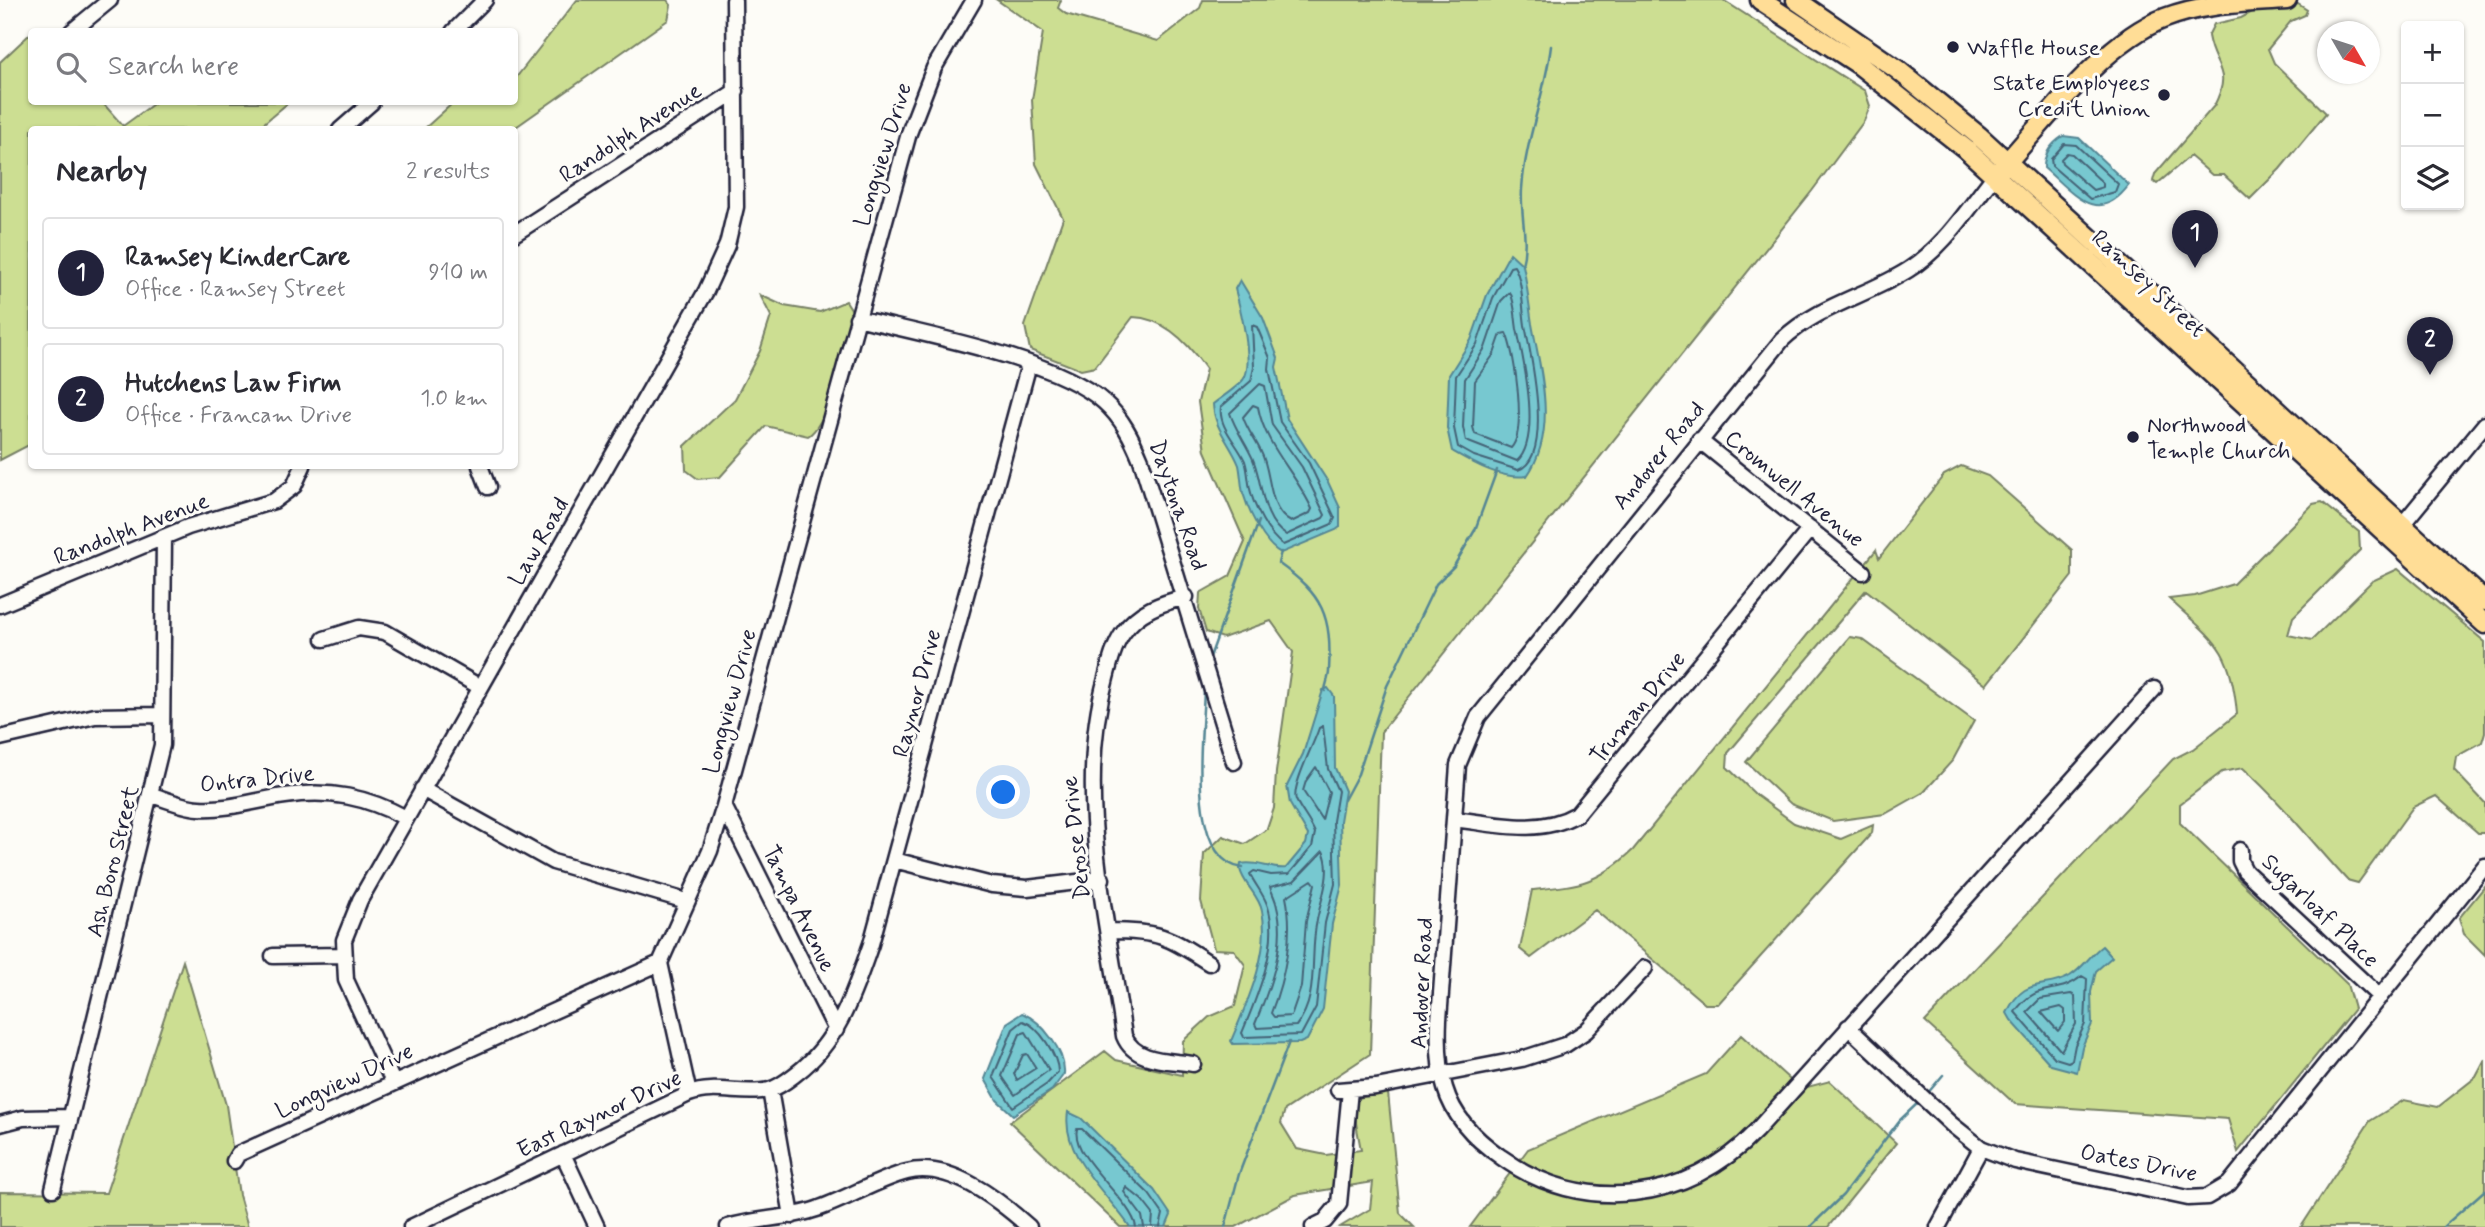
<!DOCTYPE html>
<html lang="en">
<head>
<meta charset="utf-8">
<style>
	body { margin:0; font-family:Mynerve,sans-serif; background:#f7f7f7; color:#2b2b33 }
	.controls { position:absolute; right:21px; top:21px; display:grid; overflow:hidden; border-radius:7px; box-shadow:0 2px 5px #0004 }
	.controls button { width:63px; height:63px; display:grid; place-items:center; padding:0; border:0; border-bottom:2px solid #e1e1e2; background:#fff; color:#2b2b33; font:35px sans-serif }
	.compass { position:absolute; left:2317px; top:21px; width:63px; height:63px; border-radius:50%; background:#fff; box-shadow:0 2px 5px #0004; rotate:129deg }
	.you { position:absolute; left:1004px; top:793px; width:24px; height:24px; margin:-18px; border:5px solid #fff; border-radius:50%; background:#1a73e8; box-shadow:0 0 0 10px #1a73e833 }
	.badge { display:grid; place-items:center; width:46px; height:46px; border-radius:50%; background:#22223b; color:#fff; font-size:23px; font-weight:700 }
	.pin { position:absolute; translate:-50% -58px; filter:drop-shadow(0 2px 4px #0008) }
	.pin::after { content:''; position:absolute; top:37px; width:24px; height:21px; background:inherit; clip-path:polygon(0 0,100% 0,50% 100%) }
	.list { margin:0; padding:0; list-style:none }
	h2 { display:flex; justify-content:space-between; align-items:center; height:91px; margin:0; padding:0 28px; font-size:30px }
	h2 small { font-size:23px; font-weight:400; color:#7c7c81 }
	.list li { display:grid; grid-template-columns:46px 1fr auto; gap:21px; align-items:center; box-sizing:border-box; height:112px; margin:0 14px 14px; padding:0 14px; border:2px solid #e1e1e2; border-radius:7px }
	.list b { display:block; font-size:26px; white-space:nowrap }
	.list p { margin:0; font-size:23px; white-space:nowrap; color:#7c7c81 }
	.list em { font-size:23px; font-style:normal; color:#7c7c81 }
	.icon { flex:none; width:38px; height:38px; fill:none; stroke:currentColor; stroke-width:2; stroke-linecap:round; stroke-linejoin:round }
	.map { position:relative; flex:none; width:2485px; height:1227px; overflow:hidden }
	.search { position:absolute; background:#fff; box-shadow:0 2px 5px #0004; left:28px; top:28px; width:490px; height:77px; display:flex; align-items:center; gap:18px; box-sizing:border-box; padding:0 24px; border-radius:7px; color:#7c7c81; font-size:26px }
	.panel { position:absolute; background:#fff; box-shadow:0 2px 5px #0004; left:28px; top:126px; width:490px; height:343px; border-radius:7px }
	.map>svg:first-child { display:block }
</style>
</head>
<body>
<div class="map">
<svg width="2485" height="1227" viewBox="0 0 2485 1227">
	<rect width="100%" height="100%" fill="#fdfcf7"/>
	<filter id="ink" filterUnits="userSpaceOnUse"><feTurbulence type="fractalNoise" baseFrequency=".0143" numOctaves="2"/><feDisplacementMap in="SourceGraphic" scale="14" xChannelSelector="R" yChannelSelector="G"/><feConvolveMatrix kernelMatrix="1 2 1 2 8 2 1 2 1" color-interpolation-filters="sRGB"/></filter>
	<g filter="url(#ink)">
		<path fill="#ccde92" stroke="#778066" stroke-width="2" d="M577 0H667L671 5 668 20 513 129H424L454 102H514L515 79Z
			M997 0H1061L1058 8 1066 14 1158 41 1200 8 1203 0H1723L1865 91 1870 106 1864 121 1812 191 1381 732 1370 1054 1285 1110 1281 1123 1297 1149 1326 1155 1361 1150 1356 1123V1098L1388 1093 1400 1213 1414 1227H1340L1370 1209 1373 1182 1295 1195 1236 1227H1120L1010 1122 1105 1051 1116 1060 1182 1075 1183 1041 1209 1017 1235 1006 1245 965 1234 950 1214 949 1201 901 1204 854 1223 836 1245 844 1267 829 1274 808 1276 772 1293 652 1271 621 1223 638 1206 632 1199 609 1200 593 1230 576 1245 542 1205 451 1198 402 1206 369C1189 344 1164 318 1133 317L1095 367 1081 370 1030 350 1025 326 1063 218 1036 164 1032 100 1043 32Z
			M2298 4 2307 10 2305 15 2291 21 2268 49 2274 63 2326 113 2280 169 2250 199 2224 175H2212L2190 156 2157 184 2153 181 2155 174 2214 106C2233 69 2214 70 2208 36L2214 24 2241 18 2260 8Z
			M31 33 32 102H102L123 126 156 102H289L257 129 32 130 31 444 0 460V62Z
			M760 295 784 306 820 312 846 301 853 312C845 340 832 421 808 436L766 426 720 477 698 479 686 470 685 446 735 399 760 351 771 316Z
			M1961 466 1988 476 2072 550V576L1986 685 1866 590 1728 753 1727 767 1756 795 1794 823 1841 839 1873 825 1872 833 1718 1004H1705L1595 910 1531 958 1520 949 1532 890C1580 885 1597 884 1633 850L1876 550 1879 558 1944 475Z
			M2322 502 2359 532 2360 550 2293 617 2288 635 2312 640 2372 581 2398 569 2485 642V732L2482 742 2456 757 2454 770 2485 803V833H2478L2436 796 2413 807 2358 883 2347 880C2312 842 2281 802 2243 768L2222 772 2180 804V823L2347 984 2354 1009 2238 1152 2228 1119 2015 1104 1925 1022 2173 759 2193 749 2237 714C2231 647 2215 641 2169 599L2195 596 2233 584 2313 504Z
			M1850 637 1862 639 1974 721 1953 760 1924 792 1885 814 1833 821 1791 804 1746 762Z
			M2485 886V955L2464 934 2459 918Z
			M183 961 226 1105 239 1195 248 1227H0V1192L106 1193Z
			M1741 1035 1800 1089 1830 1081 1896 1143 1828 1227H1470L1528 1149 1706 1074Z
			M2485 1060V1227H2301L2370 1121 2404 1100 2438 1107 2476 1077Z"/>
		<path fill="#77c8d0" stroke="#558694" stroke-width="2" d="M2063 136 2079 138 2129 185C2097 228 2073 193 2044 168 2044 153 2051 144 2063 136Z
			M1510 253 1523 265C1527 284 1529 304 1532 324 1541 373 1558 431 1527 476 1502 480 1473 463 1452 451L1447 428 1449 375 1471 340 1487 295Z
			M1240 280 1263 318 1278 358 1276 367 1287 419 1328 482 1340 508V527L1336 530 1281 553C1264 545 1248 510 1243 493 1241 484 1241 474 1239 465 1231 444 1214 429 1213 404 1222 397 1235 389 1243 380 1255 365 1240 307 1235 289Z
			M1328 688 1334 696 1335 768 1345 791 1340 821 1342 885 1332 924 1323 1009 1307 1040 1300 1043 1233 1044 1231 1041C1246 1005 1271 952 1262 911 1259 895 1243 884 1240 869L1241 864C1256 860 1271 870 1286 868L1306 844 1308 835 1290 804 1287 786 1303 754 1323 690Z
			M2102 946 2112 957 2096 971 2091 992 2092 1024 2082 1047 2077 1072 2051 1065 2011 1020 2007 1013C2024 975 2044 991 2070 976 2083 968 2090 955 2102 946Z
			M1022 1013C1042 1021 1066 1052 1064 1074L1052 1090 1013 1115 997 1100 985 1079 1007 1023Z
			M1068 1112 1081 1118 1154 1190 1171 1215 1166 1227H1130C1108 1194 1061 1156 1068 1112Z"/>
		<g fill="none" stroke-linecap="round" stroke-linejoin="round">
			<path stroke="#446477" stroke-width="2" d="M2064 144 2076 145 2118 184 2115 192 2090 199 2052 166 2051 159Z
				M2067 153 2072 154 2103 183V187L2093 190 2062 163 2061 159Z
				M1514 266C1523 281 1522 306 1525 325 1530 352 1555 458 1518 470L1474 456 1458 447 1454 428 1456 376 1477 344 1493 298 1510 267Z
				M1510 292C1515 302 1515 317 1517 329 1523 358 1542 439 1517 461L1466 441 1463 427 1465 379 1485 348 1501 301Z
				M1252 325 1257 327 1270 358 1269 369 1280 422 1309 463 1335 518 1332 524 1283 545C1268 535 1254 507 1250 489 1248 480 1248 470 1245 461 1238 444 1218 427 1221 407L1251 381 1254 367Z
				M1506 333C1515 353 1527 432 1511 448L1475 434 1473 427 1475 381 1494 354 1501 334Z
				M1260 384 1265 386 1272 425 1302 467 1325 515 1323 518 1286 535C1260 519 1263 480 1252 457 1245 442 1235 429 1230 413Z
				M1253 405 1258 407C1265 446 1296 473 1312 509L1310 513 1291 522C1267 510 1272 472 1261 452 1256 440 1247 430 1243 417Z
				M1323 726 1328 769 1338 791 1333 821 1335 884 1325 923 1316 1007 1301 1035 1244 1037 1242 1033C1256 999 1280 944 1268 907 1264 894 1255 885 1250 874L1254 871 1271 875 1289 874 1312 847 1315 833C1310 821 1301 811 1296 800 1291 787 1314 744 1319 728Z
				M1316 767 1329 792 1322 820 1303 791 1306 781Z
				M1323 851C1333 871 1321 899 1317 920 1309 955 1320 997 1296 1026L1257 1028 1255 1024C1269 990 1287 944 1277 907 1276 900 1272 893 1270 887L1294 881Z
				M1312 880 1315 884 1306 921 1301 987 1291 1016 1274 1017 1271 1013C1285 977 1294 934 1286 897Z
				M2082 976 2087 979 2085 1024 2075 1045 2072 1060 2068 1062 2055 1058 2015 1012C2038 979 2056 998 2082 976Z
				M2071 994 2075 996 2076 1024 2061 1051 2027 1012 2040 999Z
				M2061 1007 2065 1010V1022L2058 1031 2041 1012Z
				M1023 1021C1039 1026 1058 1056 1058 1072L1047 1084 1013 1107 993 1077 1013 1029Z
				M1026 1032 1049 1070 1015 1095 1002 1076 1020 1034Z
				M1027 1054 1036 1068 1017 1080 1014 1074 1023 1055Z
				M1136 1227C1132 1200 1070 1157 1077 1129H1082L1149 1194 1163 1214 1160 1227
				M1144 1227 1142 1216 1124 1192 1126 1187 1142 1200 1153 1214 1152 1227"/>
			<path stroke="#558694" stroke-width="2.5" d="M1522 265C1529 240 1520 215 1522 189 1525 140 1545 95 1551 46
				M1281 552 1278 563C1323 595 1332 615 1329 671 1329 678 1325 686 1325 691
				M1209 660 1259 521
				M1204 687C1204 728 1183 860 1243 868
				M1344 800 1358 774 1387 686 1436 584 1454 566 1475 530 1497 470
				M1927 1094 1943 1075
				M1225 1227 1239 1174 1289 1042
				M1810 1227 1843 1195 1899 1121 1920 1101
				M2443 1227 2485 1190"/>
			<defs>
				<path id="minor" d="M71 32 110 0
					M453 32 485 0
					M340 130 372 102
					M1995 175C1969 207 1944 248 1908 270 1867 296 1817 306 1782 340L1478 717 1458 765 1439 1020C1438 1042 1438 1066 1445 1088 1454 1118 1476 1140 1501 1157 1582 1216 1688 1203 1756 1131L2154 689
					M514 234 736 91
					M857 318C922 334 1057 359 1104 402 1122 418 1132 438 1141 460L1234 762
					M1699 440 1863 572
					M480 466 488 487
					M2397 531 2485 424
					M1186 597C1161 603 1138 611 1123 633 1114 646 1110 662 1106 678 1074 791 1108 922 1124 1036 1135 1063 1169 1060 1193 1064
					M0 605 188 527 274 501 294 486 303 466
					M324 639 359 628 385 632 480 687
					M0 738 95 716 162 715
					M422 789 553 862 686 901
					M152 795C167 800 183 807 199 808 229 810 256 800 285 796 330 789 367 797 406 818
					M724 806 836 1030
					M1454 819C1496 824 1539 836 1577 814L1810 529
					M2240 850V861L2245 871 2380 997
					M894 860 992 885 1027 888 1102 879
					M1109 931C1158 931 1168 936 1209 963
					M273 956 343 955
					M660 963 689 1094
					M1848 1027 1951 1124 1981 1148 2015 1161 2188 1198 2207 1197 2229 1184 2485 866
					M393 1082 346 980 344 940 360 900 706 291 727 245 736 207 734 0
					M770 1090 792 1216
					M1338 1090 1376 1087 1522 1059 1565 1045 1586 1031 1645 968
					M0 1124 23 1118 70 1117
					M563 1154 597 1227
					M234 1161 238 1154 660 963 710 851 724 806 909 133 934 68 974 0
					M53 1189 162 745 164 537
					M411 1227 689 1094C716 1084 742 1096 769 1090 780 1087 789 1079 797 1073 839 1041 854 992 871 944L1029 364
					M728 1227C757 1218 788 1219 817 1209 847 1199 876 1180 907 1172 950 1161 999 1200 1029 1227
					M1313 1227 1325 1221 1339 1204 1350 1090
					M1938 1227 1981 1148"/>
				<path id="major" d="M1760 0 1858 64 1967 150 2485 624
					M1796 0 1898 70 1979 136 2485 601
					M2000 170C2044 122 2104 41 2165 18 2203 3 2247 3 2287 0"/>
			</defs>
			<use href="#minor" stroke="#22223b" stroke-width="19"/>
			<use href="#major" stroke="#22223b" stroke-width="23"/>
			<use href="#minor" stroke="#fdfcf7" stroke-width="14"/>
			<use href="#major" stroke="#ffdd96" stroke-width="18"/>
		</g>
	</g>
	<g fill="#22223b" stroke="#fdfcf7" stroke-width="2.5">
		<circle cx="1953" cy="47" r="7"/>
		<circle cx="2164" cy="95" r="7"/>
		<circle cx="2133" cy="437" r="7"/>
	</g>
	<g text-anchor="middle" stroke-width="6" stroke-linejoin="round" paint-order="stroke">
		<g font-size="23" fill="#22223b" stroke="#fdfcf7" text-anchor="start">
			<text x="1967" y="55">Waffle House</text>
			<text x="2150" y="90" text-anchor="end">State Employees<tspan x="2150" dy="26">Credit Union</tspan></text>
			<text x="2147" y="432">Northwood<tspan x="2147" dy="26">Temple Church</tspan></text>
		</g>
		<g font-size="23" fill="#22223b" stroke="#fdfcf7">
			<text transform="translate(630 132) rotate(-33)" y="8">Randolph Avenue</text>
			<text transform="translate(882 154) rotate(-73)" y="8">Longview Drive</text>
			<text transform="translate(2149 283) rotate(43)" y="8">Ramsey Street</text>
			<text transform="translate(1658 455) rotate(-51)" y="8">Andover Road</text>
			<text transform="translate(1795 488) rotate(39)" y="8">Cromwell Avenue</text>
			<text transform="translate(1179 505) rotate(71)" y="8">Daytona Road</text>
			<text transform="translate(131 528) rotate(-21)" y="8">Randolph Avenue</text>
			<text transform="translate(538 541) rotate(-60)" y="8">Law Road</text>
			<text transform="translate(916 693) rotate(-75)" y="8">Raynor Drive</text>
			<text transform="translate(729 701) rotate(-75)" y="8">Longview Drive</text>
			<text transform="translate(1637 707) rotate(-51)" y="8">Truman Drive</text>
			<text transform="translate(257 778) rotate(-6)" y="8">Ontra Drive</text>
			<text transform="translate(1075 838) rotate(-96)" y="8">Derose Drive</text>
			<text transform="translate(112 861) rotate(-76)" y="8">Ash Boro Street</text>
			<text transform="translate(800 908) rotate(64)" y="8">Tampa Avenue</text>
			<text transform="translate(2321 910) rotate(44)" y="8">Sugarloaf Place</text>
			<text transform="translate(1421 983) rotate(-87)" y="8">Andover Road</text>
			<text transform="translate(344 1080) rotate(-25)" y="8">Longview Drive</text>
			<text transform="translate(599 1113) rotate(-25)" y="8">East Raynor Drive</text>
			<text transform="translate(2139 1162) rotate(11)" y="8">Oates Drive</text>
		</g>
	</g>
</svg>
<div class="controls">
<button>+</button>
<button>−</button>
<button><svg class="icon" aria-label="layers" viewBox="0 0 24 24"><path d="M12 4l9 5-9 5-9-5zM3 14l9 5 9-5"/></svg></button>
</div>
<svg class="compass" viewBox="-18 -18 36 36"><path d="M0-13l5 13h-10z" fill="#e53935"/><path d="M0 13l5-13h-10z" fill="#7c7c81"/></svg>
<div class="you"></div>
<div class="pin badge" style="left:2195px;top:268px">1</div>
<div class="pin badge" style="left:2430px;top:375px">2</div>
<div class="search"><svg class="icon" aria-label="search" viewBox="0 0 24 24"><circle cx="10" cy="10" r="6"/><path d="M15 15l6 6"/></svg>Search here</div>
<section class="panel">
<h2>Nearby<small>2 results</small></h2>
<ul class="list">
<li><span class="badge">1</span><div><b>Ramsey KinderCare</b><p>Office · Ramsey Street</p></div><em>910 m</em></li>
<li><span class="badge">2</span><div><b>Hutchens Law Firm</b><p>Office · Francam Drive</p></div><em>1.0 km</em></li>
</ul>
</section>
</div>
</body>
</html>
